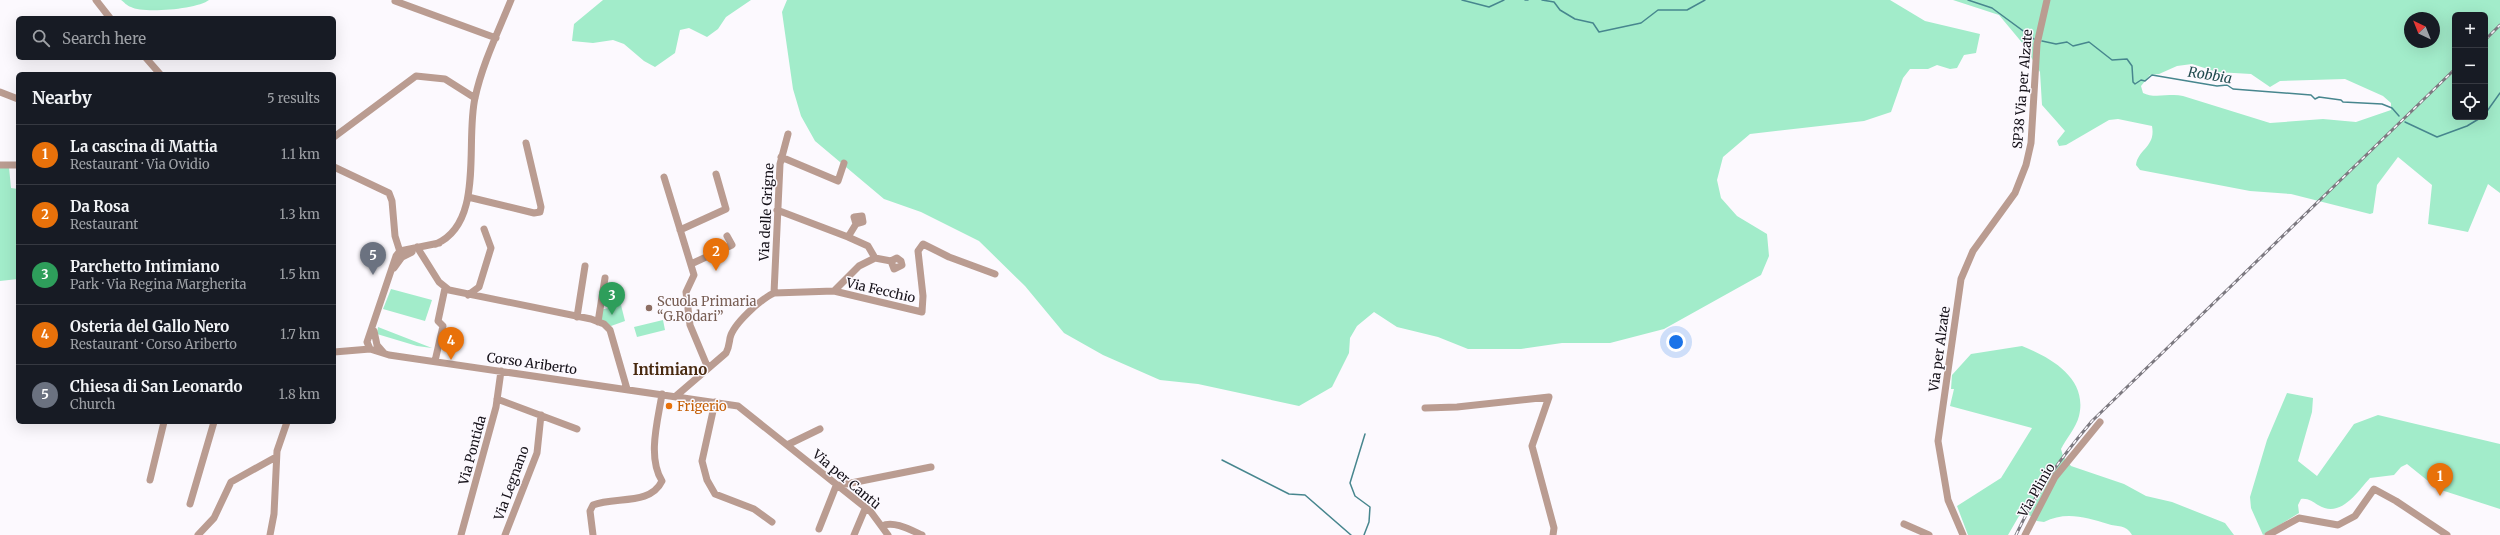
<!DOCTYPE html>
<html lang="en">
<head>
<meta charset="utf-8">
<style>
	body { margin:0; font-family:Merriweather,serif; background:#20242c; color:#f1f3f6 }
	.controls { position:absolute; right:12px; top:12px; display:grid; overflow:hidden; border-radius:6px; box-shadow:0 4px 16px #0002 }
	.controls button { width:36px; height:36px; display:grid; place-items:center; padding:0; border:0; border-bottom:1px solid #363941; background:#171b24; color:#f1f3f6; font:20px sans-serif }
	.compass { position:absolute; left:2404px; top:12px; width:36px; height:36px; border-radius:50%; background:#171b24; box-shadow:0 4px 16px #0002; rotate:317deg }
	.you { position:absolute; left:1676px; top:342px; width:14px; height:14px; margin:-10px; border:3px solid #fff; border-radius:50%; background:#1a73e8; box-shadow:0 0 0 6px #1a73e833 }
	.badge { display:grid; place-items:center; width:26px; height:26px; border-radius:50%; background:#0b8043; color:#fff; font-size:13px; font-weight:700 }
	.pin { position:absolute; translate:-50% -33px; filter:drop-shadow(0 1px 2px #0008) }
	.pin::after { content:''; position:absolute; top:21px; width:14px; height:12px; background:inherit; clip-path:polygon(0 0,100% 0,50% 100%) }
	.list { margin:0; padding:0; list-style:none }
	h2 { display:flex; justify-content:space-between; align-items:center; height:52px; margin:0; padding:0 16px; font-size:17px }
	h2 small { font-size:13px; font-weight:400; color:#9ea1a6 }
	.list li { display:grid; grid-template-columns:26px 1fr auto; gap:12px; align-items:center; box-sizing:border-box; height:60px; padding:0 16px; border-top:1px solid #363941 }
	.list b { display:block; font-size:15px; white-space:nowrap }
	.list p { margin:0; font-size:13px; white-space:nowrap; color:#9ea1a6 }
	.list em { font-size:13px; font-style:normal; color:#9ea1a6 }
	.icon { flex:none; width:22px; height:22px; fill:none; stroke:currentColor; stroke-width:2; stroke-linecap:round; stroke-linejoin:round }
	.map { position:relative; flex:none; width:2500px; height:535px; overflow:hidden }
	.search { position:absolute; background:#171b24; box-shadow:0 4px 16px #0002; left:16px; top:16px; width:320px; height:44px; display:flex; align-items:center; gap:10px; box-sizing:border-box; padding:0 14px; border-radius:6px; color:#9ea1a6; font-size:15px }
	.panel { position:absolute; background:#171b24; box-shadow:0 4px 16px #0002; left:16px; top:72px; width:320px; height:352px; border-radius:6px }
	.map>svg:first-child { display:block }
</style>
</head>
<body>
<div class="map">
<svg width="2500" height="535" viewBox="0 0 2500 535">
	<rect width="100%" height="100%" fill="#fcf9fe"/>
	<path fill="#a2ecca" fill-rule="evenodd" d="M121 0H209C198 9 143 14 131 7 127 6 124 2 121 0Z
		M603 0H751L726 17 718 29 707 37 689 28 680 30 675 53 655 67 644 61 624 44 613 40 593 43 572 41 574 24Z
		M787 0H1890L1925 21 1980 34 1976 53 1964 55 1957 68 1950 69 1937 65 1928 69H1910L1903 78 1891 112 1864 121 1750 134 1723 157 1717 180 1721 198 1737 216 1767 234 1769 256 1761 275 1664 329 1610 343H1562L1521 349H1468L1438 337 1397 327 1374 312 1357 326 1350 338 1349 353 1332 387 1299 406 1198 384 1160 380 1103 355 1064 333 1025 286 979 241 921 212 884 199 815 141 801 116 793 89 782 12Z
		M1953 0H2500V193L2488 184 2468 232 2428 224 2432 185 2398 157 2377 185 2373 213 2370 214 2291 194 2250 191 2140 170 2136 165C2138 149 2156 147 2152 126L2118 119 2109 120 2066 145 2059 146 2057 141 2065 131 2042 105 2040 72 2024 45 1999 15ZM2455 15H2485V117H2455ZM2410 18H2434V42H2410ZM2192 64 2217 72 2251 74 2270 87 2280 81 2345 79 2383 96 2391 103V110L2356 122 2323 119 2270 123 2183 96C2170 93 2154 99 2143 93L2141 86 2150 75 2159 74 2177 66Z
		M0 167H9L11 188 18 189V279L0 281Z
		M391 289 432 300 425 321 383 309Z
		M621 305 625 321 611 326 598 322 600 310Z
		M663 320 665 330 637 337 634 327Z
		M378 327 432 348 417 346 377 334Z
		M2022 346C2052 358 2088 379 2079 416 2076 428 2066 439 2061 449L2063 456 2071 466 2124 484 2146 496 2172 502 2225 523 2234 535H2132C2126 524 2117 527 2108 524 2086 517 2065 511 2044 522L2037 521 2025 512 2019 516 2008 535H1968L1957 506 2001 478 2032 428 1950 406 1954 389H1951L1952 375 1971 354Z
		M2287 393 2313 398 2312 412 2298 461 2317 476 2354 424 2378 415 2500 444V509L2438 489 2407 464 2401 467 2394 475 2370 478C2357 492 2341 519 2318 505 2313 502 2308 498 2301 499L2298 505 2299 513 2263 535 2251 508 2250 497 2267 440Z"/>
	<g fill="none" stroke-linecap="round" stroke-linejoin="round">
		<path stroke="#47868e" stroke-width="1.5" d="M1462 0 1489 7 1504 0
			M1525 0H1528
			M1542 0 1554 2 1560 10 1575 19 1593 23 1599 32 1641 23 1658 10H1687L1705 0
			M1968 0 1992 8 2034 39
			M2042 41 2056 44 2067 42 2073 46 2089 42 2112 60 2127 59 2132 66 2133 82 2135 84 2141 80 2145 81 2152 75 2217 86 2227 85 2233 89 2311 95 2315 99 2319 97 2341 100 2343 102 2382 104 2392 108 2399 116
			M2485 114 2500 93
			M2405 122 2437 137 2467 126 2482 117
			M1222 460 1289 494 1305 495 1351 535
			M1364 535 1369 522 1370 507 1355 496 1350 483 1365 434"/>
		<path stroke="#ba9c91" stroke-width="7" d="M96 0 110 18
			M395 1 496 38
			M146 58 160 74
			M0 92 18 99
			M334 137 416 76 445 79 475 98
			M781 157 838 181 844 163
			M0 165H18
			M334 167 389 193 392 201 395 236 401 255
			M664 177 694 275 686 292 690 325 708 368
			M468 197 534 213 540 212 541 207 526 143
			M777 210 848 237
			M856 224 854 217 862 216 863 222 856 224 848 237 868 246 875 258
			M680 230 726 209 716 174
			M439 243 400 251 396 256 367 342 370 349 389 355 738 406 871 512 888 535
			M436 244C485 223 465 141 475 98 482 65 498 32 511 0
			M417 247 439 282 449 290 591 319 604 324 610 330 627 389
			M691 264 732 245 727 236
			M394 268 402 257 412 252
			M834 291 859 266 875 258 891 261 894 269 902 265 901 261 897 258 891 261
			M774 293 780 164 788 134
			M468 295 479 287 491 248 484 229
			M577 317 585 266
			M598 322 605 278
			M374 331 377 345 384 353
			M334 352 370 349
			M435 361 443 326 438 321 445 288
			M676 396 726 353C729 347 729 344 730 338 733 324 761 299 774 293L834 291 922 312 923 296 918 251 923 244 949 257 995 274
			M497 399 577 429
			M715 402 702 461 707 480 715 494 754 509 772 522
			M1425 408 1457 407 1549 397 1532 446 1554 528 1553 535
			M787 445 820 429
			M150 480 164 422
			M190 504 214 422
			M1904 524 1929 535
			M882 526C893 520 911 530 922 535
			M819 529 836 486 931 467
			M198 535 214 518 231 482 276 457
			M270 535 274 514 277 451 287 422
			M461 535 496 407 501 371
			M505 535 537 453 541 415
			M593 535 590 511 593 505C615 496 650 506 662 481 647 457 658 420 662 394
			M854 535 865 509
			M1963 535 1948 500 1938 441 1961 279 1973 251 2015 193 2026 165 2031 143 2037 44 2047 0
			M2025 535 2055 477 2100 422
			M2268 535 2299 518 2338 525 2355 516 2374 489 2396 501 2447 535"/>
		<defs>
			<path id="rail" d="M2485 40 2500 25
				M2016 535C2037 490 2060 459 2092 421L2455 69"/>
		</defs>
		<use href="#rail" stroke="#7c7980" stroke-width="3"/>
		<use href="#rail" stroke="#fcf9fe" stroke-width="1.5" stroke-dasharray="4.5" stroke-linecap="butt"/>
	</g>
	<circle fill="#8d6e63" stroke="#fcf9fe" stroke-width="1.5" cx="649" cy="308" r="4"/>
	<circle fill="#e8710a" stroke="#fcf9fe" stroke-width="1.5" cx="669" cy="406" r="4"/>
	<g text-anchor="middle" stroke-width="3" stroke-linejoin="round" paint-order="stroke">
		<g font-size="13" fill="#151119" stroke="#fcf9fe">
			<text transform="translate(2022 89) rotate(-85)" y="5">SP38 Via per Alzate</text>
			<text transform="translate(766 212) rotate(-87)" y="5">Via delle Grigne</text>
			<text transform="translate(881 290) rotate(13)" y="5">Via Fecchio</text>
			<text transform="translate(1939 349) rotate(-82)" y="5">Via per Alzate</text>
			<text transform="translate(532 363) rotate(8)" y="5">Corso Ariberto</text>
			<text transform="translate(472 450) rotate(-75)" y="5">Via Pontida</text>
			<text transform="translate(847 479) rotate(40)" y="5">Via per Cantù</text>
			<text transform="translate(511 483) rotate(-70)" y="5">Via Legnano</text>
			<text transform="translate(2036 490) rotate(-60)" y="5">Via Plinio</text>
		</g>
		<g font-size="13" fill="#785e54" stroke="#fcf9fe" text-anchor="start">
			<text x="657" y="306">Scuola Primaria<tspan x="657" dy="15">“G.Rodari”</tspan></text>
		</g>
		<g font-size="13" fill="#c56008" stroke="#fcf9fe" text-anchor="start">
			<text x="677" y="411">Frigerio</text>
		</g>
		<g font-size="14" font-style="italic" fill="#214b4f" stroke="#fcf9fe">
			<text transform="translate(2210 75) rotate(9)" y="5">Robbia</text>
		</g>
		<g font-size="15" font-weight="bold" fill="#492a10" stroke="#fcf9fe">
			<text x="670" y="375">Intimiano</text>
		</g>
	</g>
</svg>
<div class="controls">
<button>+</button>
<button>−</button>
<button><svg class="icon" aria-label="locate" viewBox="0 0 24 24"><circle cx="12" cy="12" r="6"/><path d="M12 2v4M12 18v4M2 12h4M18 12h4"/></svg></button>
</div>
<svg class="compass" viewBox="-18 -18 36 36"><path d="M0-13l5 13h-10z" fill="#e53935"/><path d="M0 13l5-13h-10z" fill="#9ea1a6"/></svg>
<div class="you"></div>
<div class="pin badge" style="left:2440px;top:496px;background:#e8710a">1</div>
<div class="pin badge" style="left:716px;top:271px;background:#e8710a">2</div>
<div class="pin badge" style="left:612px;top:315px;background:#2e9e5b">3</div>
<div class="pin badge" style="left:451px;top:360px;background:#e8710a">4</div>
<div class="pin badge" style="left:373px;top:275px;background:#6b7280">5</div>
<div class="search"><svg class="icon" aria-label="search" viewBox="0 0 24 24"><circle cx="10" cy="10" r="6"/><path d="M15 15l6 6"/></svg>Search here</div>
<section class="panel">
<h2>Nearby<small>5 results</small></h2>
<ul class="list">
<li><span class="badge" style="background:#e8710a">1</span><div><b>La cascina di Mattia</b><p>Restaurant · Via Ovidio</p></div><em>1.1 km</em></li>
<li><span class="badge" style="background:#e8710a">2</span><div><b>Da Rosa</b><p>Restaurant</p></div><em>1.3 km</em></li>
<li><span class="badge" style="background:#2e9e5b">3</span><div><b>Parchetto Intimiano</b><p>Park · Via Regina Margherita</p></div><em>1.5 km</em></li>
<li><span class="badge" style="background:#e8710a">4</span><div><b>Osteria del Gallo Nero</b><p>Restaurant · Corso Ariberto</p></div><em>1.7 km</em></li>
<li><span class="badge" style="background:#6b7280">5</span><div><b>Chiesa di San Leonardo</b><p>Church</p></div><em>1.8 km</em></li>
</ul>
</section>
</div>
</body>
</html>
